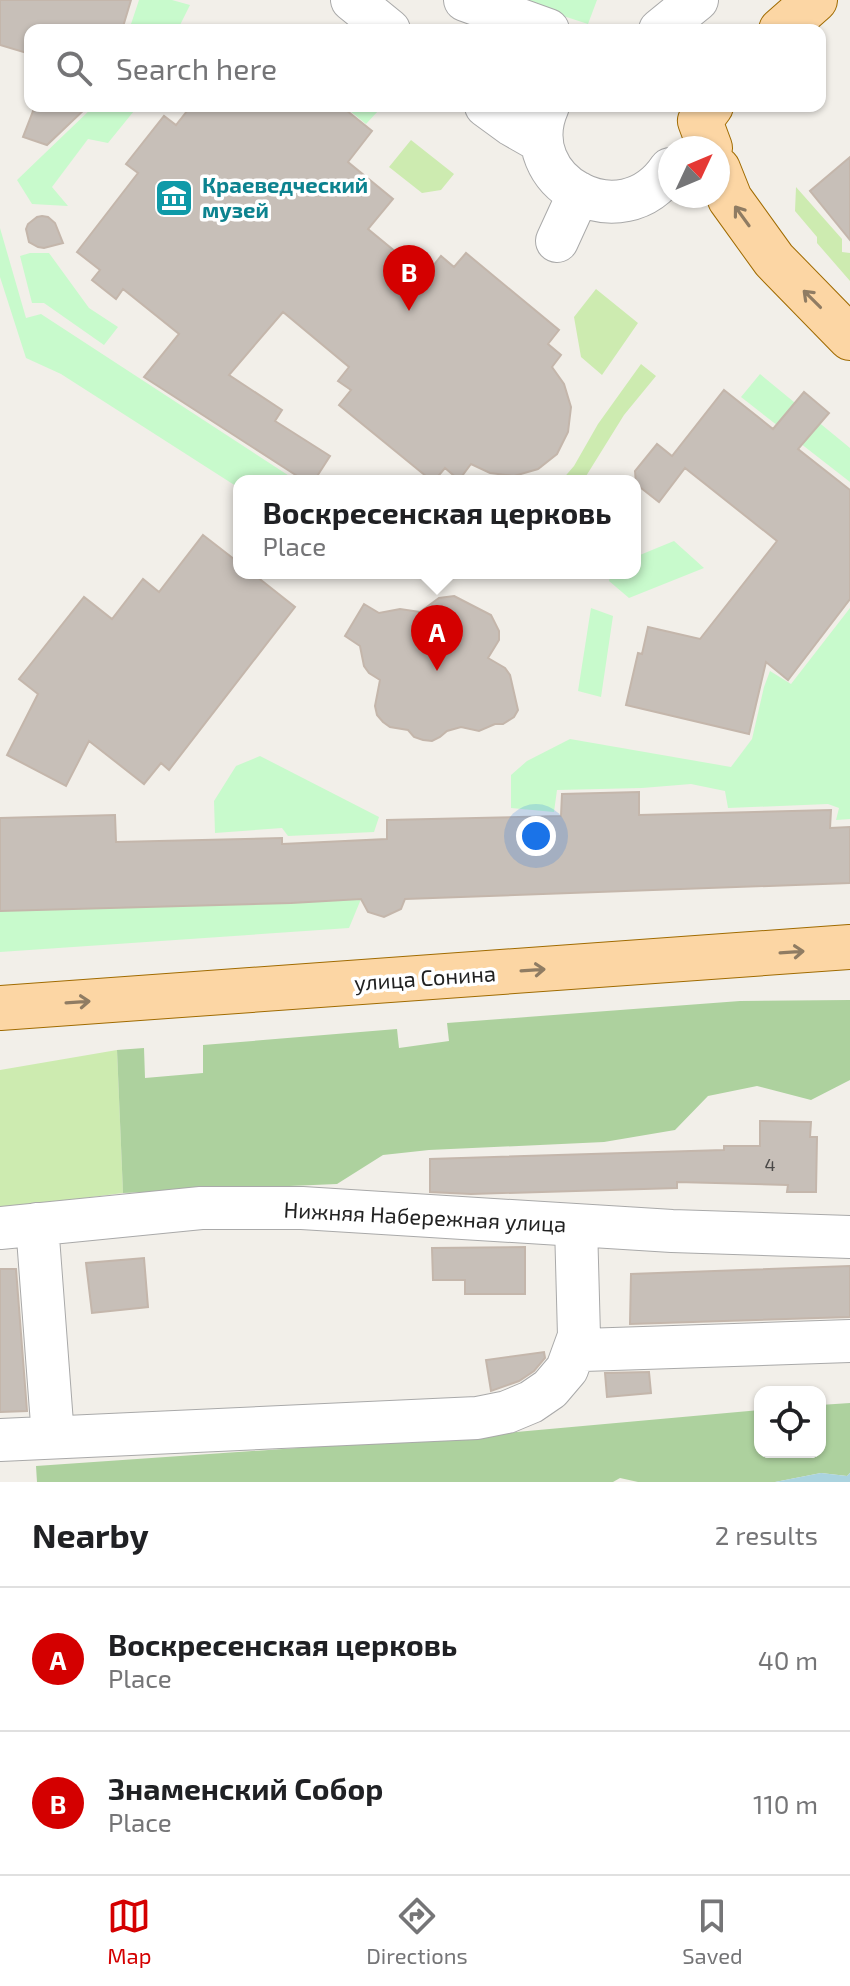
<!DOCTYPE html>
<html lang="en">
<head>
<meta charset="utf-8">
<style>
	body { margin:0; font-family:"Exo 2",sans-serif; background:#f6f6f6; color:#202124 }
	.controls { position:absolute; right:24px; bottom:24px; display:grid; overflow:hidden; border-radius:16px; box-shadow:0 2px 6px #0004 }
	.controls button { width:72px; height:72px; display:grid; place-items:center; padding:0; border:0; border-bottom:2px solid #e0e0e0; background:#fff; color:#202124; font:40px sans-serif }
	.compass { position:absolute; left:658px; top:136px; width:72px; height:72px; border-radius:50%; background:#fff; box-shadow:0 2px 6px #0004; rotate:46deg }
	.you { position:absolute; left:536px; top:836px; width:28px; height:28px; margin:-20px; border:6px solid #fff; border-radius:50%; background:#1a73e8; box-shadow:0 0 0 12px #1a73e833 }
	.badge { display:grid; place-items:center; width:52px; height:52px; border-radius:50%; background:#d40000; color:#fff; font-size:26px; font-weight:700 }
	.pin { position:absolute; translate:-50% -66px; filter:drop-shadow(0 2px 4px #0008) }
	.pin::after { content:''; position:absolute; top:42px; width:28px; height:24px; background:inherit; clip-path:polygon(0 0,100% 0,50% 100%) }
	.popup { position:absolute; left:233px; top:475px; width:408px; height:104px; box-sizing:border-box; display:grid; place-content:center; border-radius:16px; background:#fff; filter:drop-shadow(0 2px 6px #0005); font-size:26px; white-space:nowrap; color:#757577 }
	.popup b { font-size:30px; color:#202124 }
	.popup::after { content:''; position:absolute; left:50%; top:100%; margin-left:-16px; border:16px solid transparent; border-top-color:#fff }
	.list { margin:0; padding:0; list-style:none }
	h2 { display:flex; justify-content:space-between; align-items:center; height:104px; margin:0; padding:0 32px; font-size:34px }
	h2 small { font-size:26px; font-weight:400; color:#757577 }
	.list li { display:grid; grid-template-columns:52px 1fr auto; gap:24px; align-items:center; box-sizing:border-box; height:144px; padding:0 32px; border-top:2px solid #e0e0e0 }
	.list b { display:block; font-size:30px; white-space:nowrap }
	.list p { margin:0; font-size:26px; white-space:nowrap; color:#757577 }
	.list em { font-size:26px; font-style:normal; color:#757577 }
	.icon { flex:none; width:44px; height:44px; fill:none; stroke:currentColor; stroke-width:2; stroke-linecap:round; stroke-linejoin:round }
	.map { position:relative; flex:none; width:850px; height:1482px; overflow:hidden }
	.search { position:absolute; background:#fff; box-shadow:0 2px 6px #0004; left:24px; right:24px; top:24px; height:88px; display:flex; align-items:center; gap:20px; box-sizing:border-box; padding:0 28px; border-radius:16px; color:#757577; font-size:30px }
	.sheet { height:392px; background:#fff }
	nav { display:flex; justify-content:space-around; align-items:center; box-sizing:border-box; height:112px; border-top:2px solid #e0e0e0; background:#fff; font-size:22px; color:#757577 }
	nav a { display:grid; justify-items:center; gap:4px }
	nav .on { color:#d40000 }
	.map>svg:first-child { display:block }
</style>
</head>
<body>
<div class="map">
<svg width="850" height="1482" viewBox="0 0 850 1482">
	<rect width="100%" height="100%" fill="#f2efe9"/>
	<path fill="#cdebb0" d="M411 140 454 174 441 190 422 193 389 167Z
		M796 187 842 239V252L850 253V281L817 243V237L795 211Z
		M596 289 638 323 602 375 581 357 574 317Z
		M641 364 656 376 624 415 583 481H561L574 466 598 424Z
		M117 1050 123 1193 0 1209V1070Z"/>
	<path fill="#add19e" d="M850 1000V1080L811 1100 757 1086 708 1096 675 1130 604 1142 429 1150 383 1155 337 1184 123 1193 117 1050 144 1048 145 1078 203 1073V1045L397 1029 399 1048 449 1041 447 1023 740 1001Z
		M850 1403V1473L847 1476 821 1473 775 1482H638L620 1478 613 1482H37L36 1466 472 1436 760 1410V1452H820V1405Z"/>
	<path fill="#c8facc" d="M139 0H172L190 5 179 27 175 30H129Z
		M514 0H597L588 24Z
		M94 106H138L108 143 88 139 52 187 68 206 32 204 17 180Z
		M344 106H373L379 110 366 124Z
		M0 228 26 318 41 314 297 481H239V488L61 374 26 358 0 277Z
		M30 253H49L89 308 118 327 104 345 44 303H32L20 256Z
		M760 374 850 448V482L741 397Z
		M674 541 704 568 629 598 609 581 611 573H635V557Z
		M591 608 613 616 601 697 578 691Z
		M850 608V819L836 820 839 808 828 804 728 808 725 791 691 784 642 788 557 790 554 812 511 808V775L527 761 570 739 731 767 752 739 764 687 770 671 791 684Z
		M260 756 379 817 374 832 288 836 282 828 215 833 214 801 236 766Z
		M361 899 349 928 0 952V911L291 903Z"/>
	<path fill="#aad3df" d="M821 1473 847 1476 850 1473V1482H775Z"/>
	<path fill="#c7bfb8" stroke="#c4b6ab" stroke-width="2" d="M0 0H131L122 30H30V54L0 45Z
		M35 106H88L47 145 23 137Z
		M191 106H341L372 131 348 162 393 199 368 229 425 276 441 256 454 267 466 253 559 330 548 344 561 355 552 367 564 384 571 407 568 432 557 454 538 469 514 476 490 473 471 464 459 480 445 468 434 481H432L339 405 351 390 338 381 349 367 283 312 229 375 282 410 275 421 330 456 314 481H305L144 377 179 334 123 289 116 299 92 280 100 270 77 252 138 173 126 164 164 116 176 125Z
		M850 157V240L810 191Z
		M42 216 48 217 55 223 63 243 44 248 38 247 29 242 26 229 28 224 37 217Z
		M724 390 773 429 804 392 829 413 798 449 850 490V599L788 680 766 662 749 734 626 705 638 653 642 654 648 627 700 639 777 541 685 468 659 502 636 484 635 471 657 444 672 456Z
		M203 535 239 563V573H252L295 607 169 770 161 763 144 784 89 741 66 786 7 755 38 694 19 679 84 597 112 619 143 579 159 592Z
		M454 596 491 615 499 631V640L488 658 505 668 510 675 518 710 514 717 503 724H495L479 731 461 727 447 731 440 737 432 741 423 740 414 737 408 730 390 727 383 722 377 715 375 706 380 680 369 673 364 666 360 646 345 636 364 604 379 613 400 609 420 612 439 598Z
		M639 792V815L831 810 830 828 850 827V883L405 899 401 909 384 917 368 912 361 899 291 903 0 911V818L115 815 116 842 282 838V844L387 839V820L561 816 562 794Z
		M760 1121 811 1122 810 1137H817L816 1192H787L788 1185 677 1182V1188L471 1194 430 1192V1159L724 1150V1146H760Z
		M525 1247V1294H465V1280H433L432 1248Z
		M144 1258 148 1307 92 1313 86 1263Z
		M850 1266V1317L630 1324 631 1274Z
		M0 1269H16L27 1411 0 1412Z
		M544 1352 545 1358 534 1371 519 1381 491 1391 486 1360Z
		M649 1372 651 1393 607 1397 605 1373Z"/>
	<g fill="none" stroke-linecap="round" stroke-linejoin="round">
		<defs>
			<path id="minor" d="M352 0 389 30
				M465 0 548 30
				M660 30 697 0
				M486 106 512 125 540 141
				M548 106C514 182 622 241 670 169
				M557 241 579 193
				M37 1224 53 1437
				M0 1228 201 1208H302L672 1231 850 1237
				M579 1336 583 1350 850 1341
				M0 1440 477 1418 507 1412 531 1402 550 1389 567 1369 579 1336 576 1225"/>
			<path id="major" d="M781 30 815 0
				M710 148 700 121 711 106
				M718 169 730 199 774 260 850 338
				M0 1008 850 947"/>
		</defs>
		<use href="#minor" stroke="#a9a9a9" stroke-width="44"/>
		<use href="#major" stroke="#a06b00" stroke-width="46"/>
		<use href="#minor" stroke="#fff" stroke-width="42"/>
		<use href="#major" stroke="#fcd6a4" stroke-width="44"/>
	</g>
	<defs><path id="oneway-shaft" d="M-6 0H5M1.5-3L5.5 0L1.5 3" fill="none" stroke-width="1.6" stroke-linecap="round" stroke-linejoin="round" transform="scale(2)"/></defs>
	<g stroke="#8f7c63">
		<use href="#oneway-shaft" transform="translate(742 216) rotate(-126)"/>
		<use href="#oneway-shaft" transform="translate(812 299) rotate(-135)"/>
		<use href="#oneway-shaft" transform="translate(792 952) rotate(-4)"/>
		<use href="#oneway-shaft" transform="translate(533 970) rotate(-4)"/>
		<use href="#oneway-shaft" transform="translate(78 1002) rotate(-4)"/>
	</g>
	<defs>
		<symbol id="museum-square" viewBox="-11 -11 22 22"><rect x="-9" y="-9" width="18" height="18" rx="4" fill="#0f9aa8" stroke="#fff"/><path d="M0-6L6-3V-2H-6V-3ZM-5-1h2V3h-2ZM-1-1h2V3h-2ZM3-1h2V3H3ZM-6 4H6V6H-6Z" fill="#fff"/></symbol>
	</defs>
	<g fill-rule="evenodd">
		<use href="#museum-square" x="152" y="176" width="44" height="44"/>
	</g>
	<g text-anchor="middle" stroke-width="7" stroke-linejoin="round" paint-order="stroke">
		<g font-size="18" fill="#4b4948">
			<text x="770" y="1171">4</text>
		</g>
		<g font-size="22" font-weight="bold" fill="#0d838f" stroke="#fff" text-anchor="start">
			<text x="202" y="193">Краеведческий<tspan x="202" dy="25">музей</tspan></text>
		</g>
		<g font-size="22" fill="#222" stroke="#fff">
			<text transform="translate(425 978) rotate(-4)" y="8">улица Сонина</text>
			<text transform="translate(425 1217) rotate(3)" y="8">Нижняя Набережная улица</text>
		</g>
	</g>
</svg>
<div class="controls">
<button><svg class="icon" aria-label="locate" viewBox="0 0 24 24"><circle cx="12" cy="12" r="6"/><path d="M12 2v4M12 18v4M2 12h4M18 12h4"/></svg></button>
</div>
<svg class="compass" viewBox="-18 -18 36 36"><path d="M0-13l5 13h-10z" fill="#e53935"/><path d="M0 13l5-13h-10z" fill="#757577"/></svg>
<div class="you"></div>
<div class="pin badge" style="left:437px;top:671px">A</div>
<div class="popup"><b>Воскресенская церковь</b>Place</div>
<div class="pin badge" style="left:409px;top:311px">B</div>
<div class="search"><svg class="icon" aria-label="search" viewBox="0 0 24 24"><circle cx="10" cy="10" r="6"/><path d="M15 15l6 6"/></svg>Search here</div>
</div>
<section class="sheet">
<h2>Nearby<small>2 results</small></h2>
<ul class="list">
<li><span class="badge">A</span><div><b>Воскресенская церковь</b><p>Place</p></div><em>40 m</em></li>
<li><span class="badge">B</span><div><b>Знаменский Собор</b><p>Place</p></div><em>110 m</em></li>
</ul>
</section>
<nav>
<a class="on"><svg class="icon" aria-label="map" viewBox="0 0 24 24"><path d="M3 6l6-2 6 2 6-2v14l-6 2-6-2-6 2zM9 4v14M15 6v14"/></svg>Map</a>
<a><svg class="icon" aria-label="directions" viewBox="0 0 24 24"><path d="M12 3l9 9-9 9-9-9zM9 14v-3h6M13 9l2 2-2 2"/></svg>Directions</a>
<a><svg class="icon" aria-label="saved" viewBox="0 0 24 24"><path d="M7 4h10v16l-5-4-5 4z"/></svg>Saved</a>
</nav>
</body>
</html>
